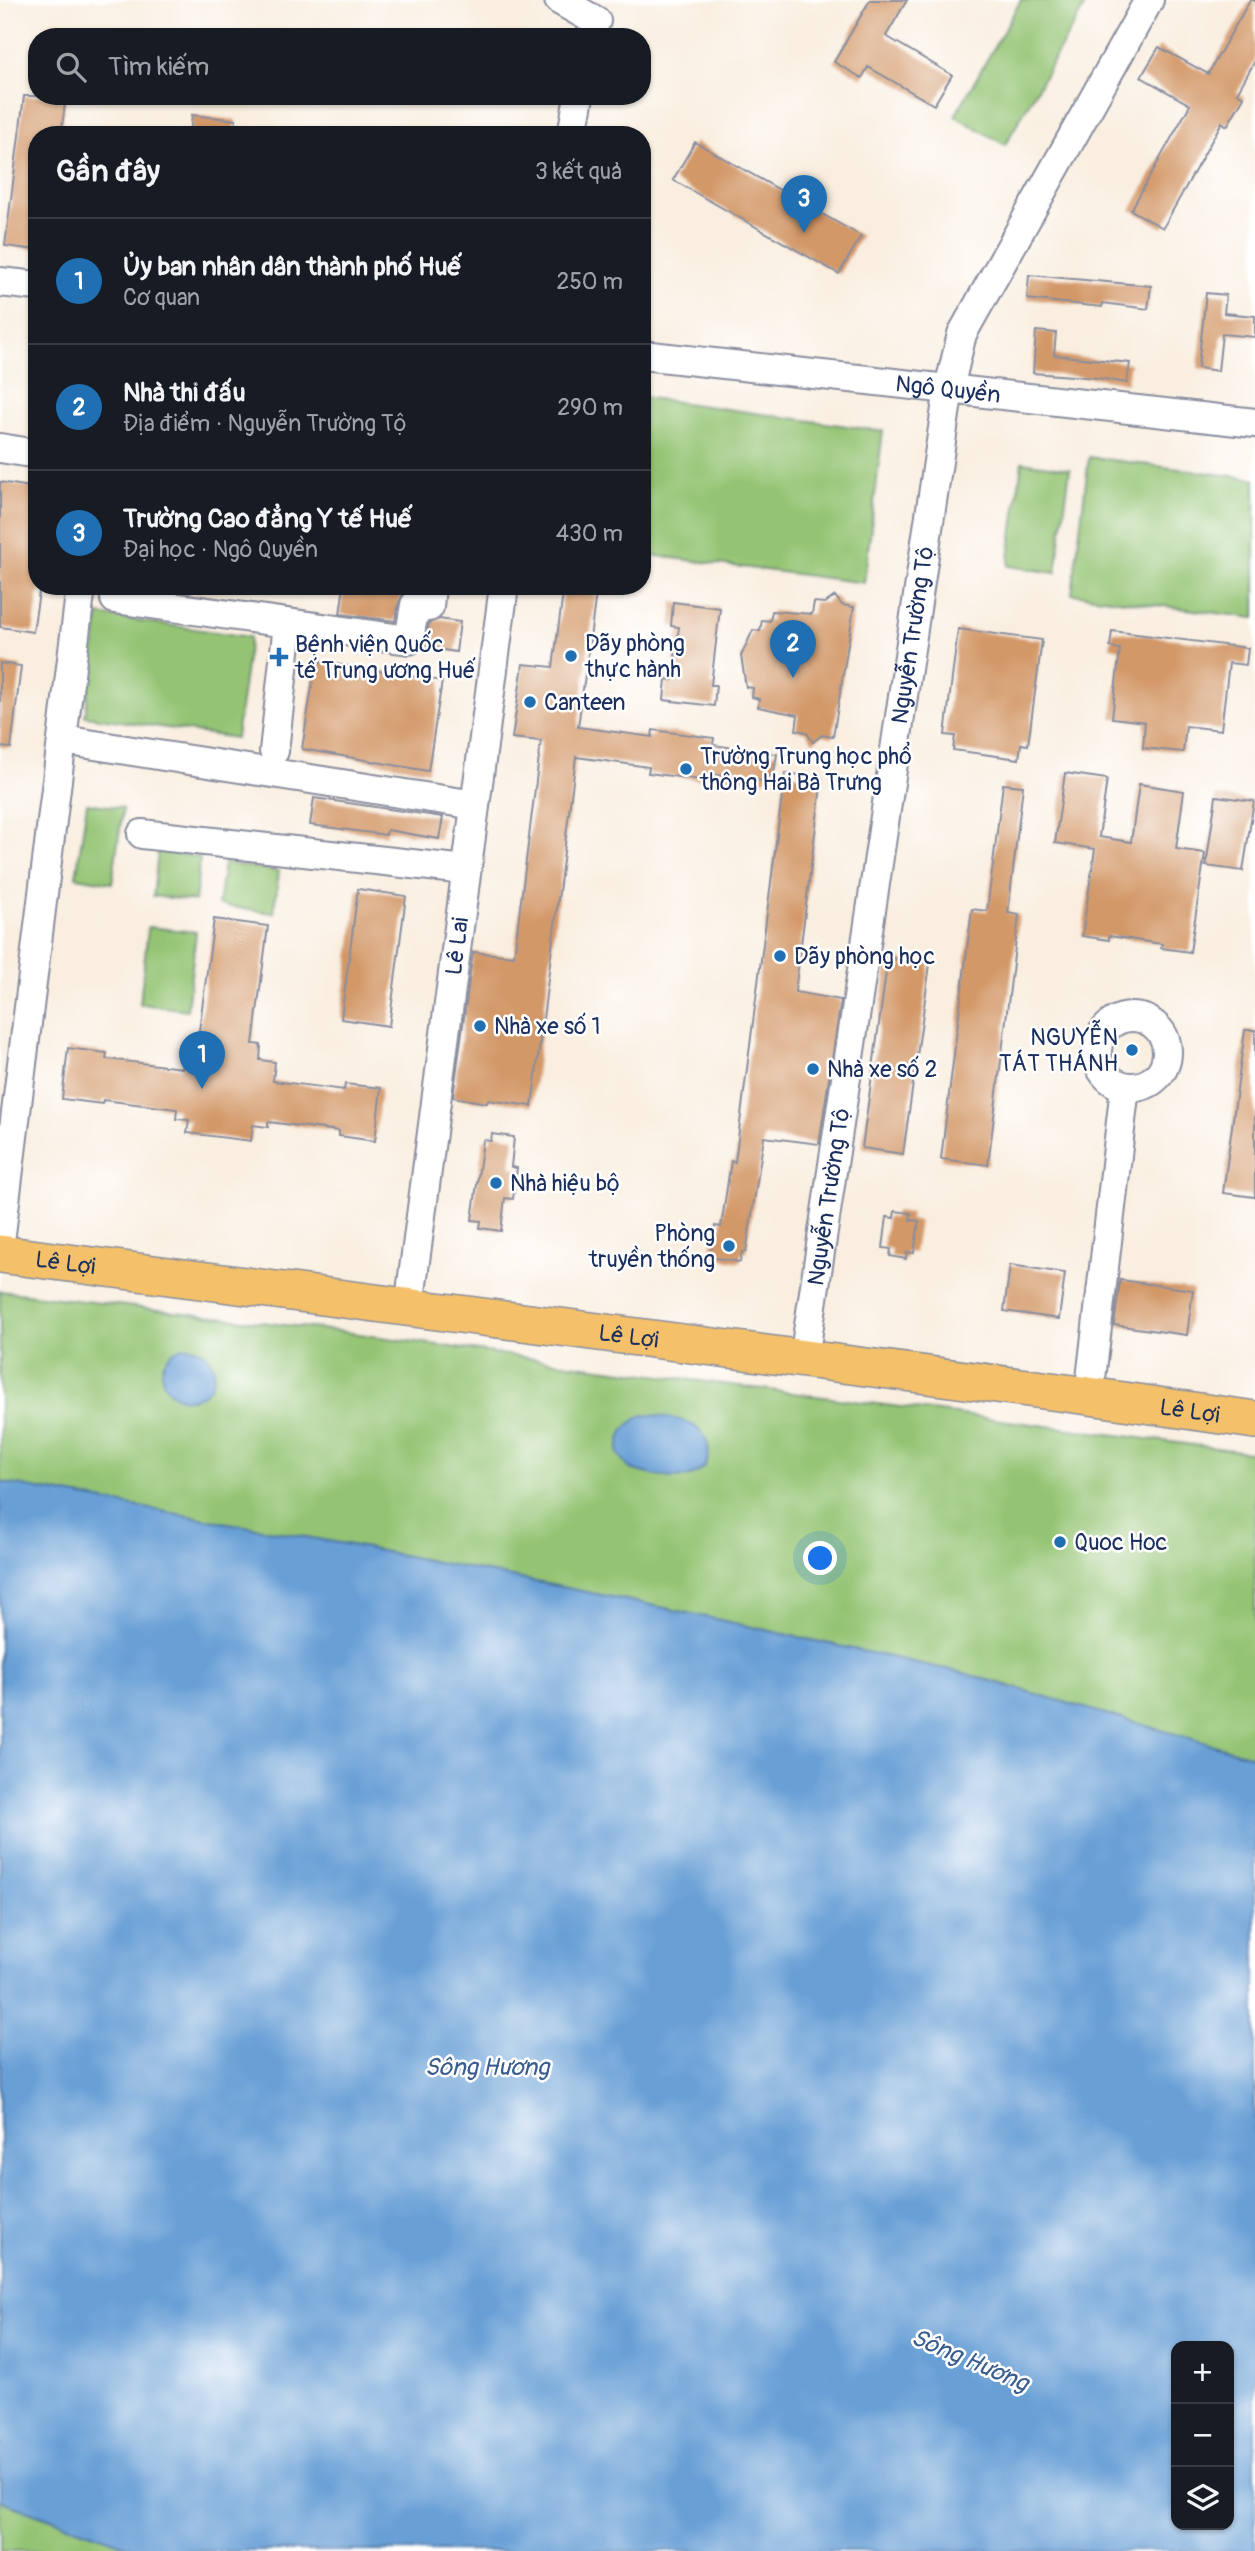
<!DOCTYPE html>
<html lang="vi">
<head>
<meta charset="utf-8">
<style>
	body { margin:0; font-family:Pangolin,sans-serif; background:#20242c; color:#f1f3f6 }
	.controls { position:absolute; right:21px; bottom:21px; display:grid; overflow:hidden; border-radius:14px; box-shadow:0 2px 5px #0004 }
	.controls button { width:63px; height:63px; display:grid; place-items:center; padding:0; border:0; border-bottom:2px solid #363941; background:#171b24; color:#f1f3f6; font:35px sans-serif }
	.you { position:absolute; left:821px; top:1559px; width:24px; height:24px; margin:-18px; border:5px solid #fff; border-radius:50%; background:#1a73e8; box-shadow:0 0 0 10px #1a73e833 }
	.badge { display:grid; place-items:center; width:46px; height:46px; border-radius:50%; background:#1f6fb2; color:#fff; font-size:23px; font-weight:700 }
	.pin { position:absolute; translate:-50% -58px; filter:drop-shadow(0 2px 4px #0008) }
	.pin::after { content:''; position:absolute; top:37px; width:24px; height:21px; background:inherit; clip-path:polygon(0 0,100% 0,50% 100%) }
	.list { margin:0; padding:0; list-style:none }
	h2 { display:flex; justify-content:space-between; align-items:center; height:91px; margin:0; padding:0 28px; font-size:30px }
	h2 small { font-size:23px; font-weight:400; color:#9ea1a6 }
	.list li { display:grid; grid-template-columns:46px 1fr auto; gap:21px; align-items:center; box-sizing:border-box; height:126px; padding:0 28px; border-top:2px solid #363941 }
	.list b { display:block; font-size:26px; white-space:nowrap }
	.list p { margin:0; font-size:23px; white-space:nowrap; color:#9ea1a6 }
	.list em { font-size:23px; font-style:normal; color:#9ea1a6 }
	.icon { flex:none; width:38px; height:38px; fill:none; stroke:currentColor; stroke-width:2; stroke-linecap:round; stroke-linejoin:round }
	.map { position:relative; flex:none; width:1255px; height:2551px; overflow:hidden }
	.search { position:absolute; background:#171b24; box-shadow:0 2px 5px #0004; left:28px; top:28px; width:623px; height:77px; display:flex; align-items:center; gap:18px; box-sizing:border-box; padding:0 24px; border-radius:28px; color:#9ea1a6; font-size:26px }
	.panel { position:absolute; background:#171b24; box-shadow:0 2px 5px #0004; left:28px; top:126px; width:623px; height:469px; border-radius:28px }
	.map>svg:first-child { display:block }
</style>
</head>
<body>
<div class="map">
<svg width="1255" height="2551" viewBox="0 0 1255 2551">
	<rect width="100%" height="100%" fill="#fff"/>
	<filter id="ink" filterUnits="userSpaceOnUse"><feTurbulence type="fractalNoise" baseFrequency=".0143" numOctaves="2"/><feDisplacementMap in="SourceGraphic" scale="14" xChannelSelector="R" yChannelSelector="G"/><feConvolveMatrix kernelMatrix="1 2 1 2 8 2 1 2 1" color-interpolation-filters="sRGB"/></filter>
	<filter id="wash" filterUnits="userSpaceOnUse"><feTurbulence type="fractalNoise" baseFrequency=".00686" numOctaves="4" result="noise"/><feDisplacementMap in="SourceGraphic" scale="28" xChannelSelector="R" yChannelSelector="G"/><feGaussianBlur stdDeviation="1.57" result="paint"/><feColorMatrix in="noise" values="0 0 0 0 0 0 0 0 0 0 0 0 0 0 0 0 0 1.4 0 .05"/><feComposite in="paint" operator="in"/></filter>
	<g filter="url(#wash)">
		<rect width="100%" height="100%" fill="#f9eedf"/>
		<path fill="#94c473" stroke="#587a68" stroke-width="2" d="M1021 0H1088L1005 145 955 116Z
			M642 397 883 431 864 583 642 554Z
			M1089 457 1255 479V618L1072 594Z
			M1022 462 1070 469 1056 573 1008 566Z
			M99 615 250 637 236 738 85 716Z
			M87 803 123 808 112 883 76 877Z
			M158 852 200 857 195 901 153 896Z
			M224 863 279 871 274 913 218 905Z
			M148 927 196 932 187 1010 140 1004Z
			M0 1291 345 1332 585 1366 1255 1453V1757L963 1673 646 1604 356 1546 0 1482Z
			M0 2501 143 2551H0Z"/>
		<path fill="#679fd5" stroke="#41679a" stroke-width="2" fill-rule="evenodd" d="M162 1373a26 26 0 1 1 52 0a26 26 0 1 1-52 0Z
			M643 1415C661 1415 676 1417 692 1425 713 1436 716 1468 690 1476 671 1481 648 1474 630 1469L618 1453C620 1431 624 1426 643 1415Z
			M0 1482 356 1546 646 1604 963 1673 1255 1757V2551H143L0 2501ZM1229 2346V2525H1176V2346Z"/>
		<g id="blocks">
			<path fill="#d39867" d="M870 0H907L886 36 952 75 934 105 868 67 862 78 834 62Z
				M1250 0H1255V61L1237 93 1244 97 1227 126 1222 122 1163 228 1131 210 1190 105 1141 77 1159 47 1208 74Z
				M24 96H66L61 135H37V250L5 246Z
				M192 115 236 120 234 135H190Z
				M695 142 861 236 839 274 673 180Z
				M1029 275 1151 286 1148 309 1103 303 1102 307 1027 299Z
				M1206 293 1226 295 1224 313 1255 316V337L1222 334 1218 371 1198 368Z
				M1036 331 1056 333 1054 355 1130 363 1127 383 1098 378 1033 373Z
				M0 482 37 488V586H40L33 632 0 627Z
				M344 586H407L399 602 395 621 340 614Z
				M564 586H597L578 727 652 737 653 730 714 738 713 745 777 754 774 772 763 781 709 774 708 781 648 773 649 767 576 757 532 1106 488 1100 487 1103 453 1097 473 952 514 956 541 741 512 738 523 664 553 667Z
				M835 596 842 605 854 607 833 737 822 735 813 742 806 732 796 730 798 715 758 707 759 699 752 697 753 688 746 687 741 656 753 630 760 631 762 620 770 621 772 611 812 614 814 602 825 603Z
				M673 602 720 608 711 685H716L714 706 664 700 666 679 672 680 679 627 671 626Z
				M439 619 460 622 456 652 424 647 429 623Z
				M958 629 1042 640 1028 745 1021 744 1019 759 953 750 955 736 945 735Z
				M1112 631 1248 648 1246 665 1229 663 1221 730 1186 726 1183 752 1143 748 1145 722 1112 718 1120 649 1110 647Z
				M316 661 442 681 428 771 302 749Z
				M0 663 21 666 11 748 0 747Z
				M785 773 822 778 795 992 841 1000 819 1144 764 1137 746 1252H742L740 1262 710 1257 715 1226 721 1227 731 1161 735 1162Z
				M1065 773 1107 779 1099 837 1131 842 1139 784 1184 791 1176 849 1205 853 1190 952 1161 948 1162 944 1109 936V940L1082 936 1095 849 1055 843Z
				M1003 784 1023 786 1008 913 1019 915 988 1165 941 1159 972 909 987 911Z
				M1216 796 1254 801 1243 871 1206 866Z
				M314 798 443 817 439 839 387 830 386 835 310 825Z
				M358 889 406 896 389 1026 341 1019Z
				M214 919 268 926 253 1044 261 1045 260 1060 275 1062 273 1081 344 1090 345 1084 381 1088 375 1141 339 1136V1131L268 1122V1127L253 1125 251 1141 187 1133 189 1120 176 1119 177 1109 103 1100 102 1104 62 1099 68 1048 107 1053 106 1059 182 1068 184 1051 196 1053Z
				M888 958 930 964 903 1154 862 1148Z
				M1245 1030H1255V1197L1223 1193Z
				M492 1134 514 1137 511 1167 517 1168 513 1199 505 1198 501 1231 480 1228 481 1221 472 1220 483 1140 491 1141Z
				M895 1211 911 1213 910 1220 919 1221 914 1253 907 1252 906 1259 890 1256 891 1249 883 1248 887 1217 894 1218Z
				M1010 1265 1065 1273 1059 1319 1004 1311Z
				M1120 1280 1193 1290 1187 1335 1114 1325Z"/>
		</g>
	</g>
	<g filter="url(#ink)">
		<use href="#blocks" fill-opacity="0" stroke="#8a8e9e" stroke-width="2"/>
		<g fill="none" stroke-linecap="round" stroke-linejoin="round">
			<defs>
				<g id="minor">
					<path d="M559 0 596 21"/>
					<path d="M572 135 579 96"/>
					<path d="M0 282 37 286"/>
					<path id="s1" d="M642 355 1255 423"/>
					<path d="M0 448 37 454"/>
					<path d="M116 586 115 599 409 640 415 605 429 607 431 586"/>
					<path d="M63 740 475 805"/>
					<path d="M274 751 288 624"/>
					<path d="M142 834 466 870"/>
					<circle cx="1132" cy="1052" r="35"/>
					<path d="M0 1242 81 586"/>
					<path id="s2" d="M409 1307 504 586"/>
					<path id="s3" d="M804 1359 949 388 962 334 1149 0"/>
					<path d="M1089 1396 1125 1087"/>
				</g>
				<g id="major">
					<path id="s4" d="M0 1254 1089 1396 1255 1420"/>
				</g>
			</defs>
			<use href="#minor" stroke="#8a8e9e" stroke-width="32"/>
			<use href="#major" stroke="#8a8e9e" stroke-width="40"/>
			<use href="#minor" stroke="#fff" stroke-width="28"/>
			<use href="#major" stroke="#f4c16a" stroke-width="37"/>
		</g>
	</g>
	<g fill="#1f6fb2" stroke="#fff" stroke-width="2.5">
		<circle cx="571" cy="656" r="7"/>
		<path d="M275.5 646.5h7v7h7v7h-7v7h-7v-7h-7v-7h7z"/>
		<circle cx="530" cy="702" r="7"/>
		<circle cx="686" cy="769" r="7"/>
		<circle cx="780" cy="956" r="7"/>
		<circle cx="480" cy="1026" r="7"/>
		<circle cx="1132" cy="1050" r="7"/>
		<circle cx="813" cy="1069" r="7"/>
		<circle cx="496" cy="1183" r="7"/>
		<circle cx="729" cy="1246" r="7"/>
		<circle cx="1060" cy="1542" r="7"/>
	</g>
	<g text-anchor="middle" stroke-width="5" stroke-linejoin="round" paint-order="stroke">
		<g font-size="23" fill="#1b2f5e" stroke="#fff">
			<text dy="8" stroke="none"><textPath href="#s1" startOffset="308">Ngô Quyền</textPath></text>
			<text dy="8" stroke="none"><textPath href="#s3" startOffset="732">Nguyễn Trường Tộ</textPath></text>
			<text dy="8" stroke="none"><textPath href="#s2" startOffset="364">Lê Lai</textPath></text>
			<text dy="8" stroke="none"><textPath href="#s3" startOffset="164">Nguyễn Trường Tộ</textPath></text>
			<text dy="8" stroke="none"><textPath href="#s4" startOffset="66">Lê Lợi</textPath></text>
			<text dy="8" stroke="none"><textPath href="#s4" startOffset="634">Lê Lợi</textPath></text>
			<text dy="8" stroke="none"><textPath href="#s4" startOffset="1200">Lê Lợi</textPath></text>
		</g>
		<g font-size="23" fill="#1b2f5e" stroke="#fff" text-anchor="start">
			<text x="585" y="651">Dãy phòng<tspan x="585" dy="26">thực hành</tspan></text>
			<text x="295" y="652">Bệnh viện Quốc<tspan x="295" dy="26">tế Trung ương Huế</tspan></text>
			<text x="544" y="710">Canteen</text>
			<text x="700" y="764">Trường Trung học phổ<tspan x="700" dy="26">thông Hai Bà Trưng</tspan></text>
			<text x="794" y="964">Dãy phòng học</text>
			<text x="494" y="1034">Nhà xe số 1</text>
			<text x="1118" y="1045" text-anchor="end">NGUYỄN<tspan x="1118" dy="26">TÁT THÁNH</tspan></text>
			<text x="827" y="1077">Nhà xe số 2</text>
			<text x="510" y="1191">Nhà hiệu bộ</text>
			<text x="715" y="1241" text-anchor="end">Phòng<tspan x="715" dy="26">truyền thống</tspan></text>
			<text x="1074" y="1550">Quoc Hoc</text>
		</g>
		<g font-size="24" font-style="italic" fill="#395c8e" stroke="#fff">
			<text x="487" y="2075">Sông Hương</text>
			<text transform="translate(970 2360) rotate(23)" y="8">Sông Hương</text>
		</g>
	</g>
</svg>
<div class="controls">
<button>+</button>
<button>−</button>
<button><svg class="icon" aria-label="layers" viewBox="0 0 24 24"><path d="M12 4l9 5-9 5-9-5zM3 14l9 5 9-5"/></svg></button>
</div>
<div class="you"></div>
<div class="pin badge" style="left:202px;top:1089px">1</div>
<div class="pin badge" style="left:793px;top:678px">2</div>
<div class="pin badge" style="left:804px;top:233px">3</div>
<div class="search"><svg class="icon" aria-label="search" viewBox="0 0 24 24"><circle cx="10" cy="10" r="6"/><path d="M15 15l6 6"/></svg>Tìm kiếm</div>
<section class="panel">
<h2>Gần đây<small>3 kết quả</small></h2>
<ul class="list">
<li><span class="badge">1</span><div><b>Ủy ban nhân dân thành phố Huế</b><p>Cơ quan</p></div><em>250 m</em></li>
<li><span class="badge">2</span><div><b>Nhà thi đấu</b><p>Địa điểm · Nguyễn Trường Tộ</p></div><em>290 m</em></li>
<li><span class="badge">3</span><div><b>Trường Cao đẳng Y tế Huế</b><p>Đại học · Ngô Quyền</p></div><em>430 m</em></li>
</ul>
</section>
</div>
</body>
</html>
